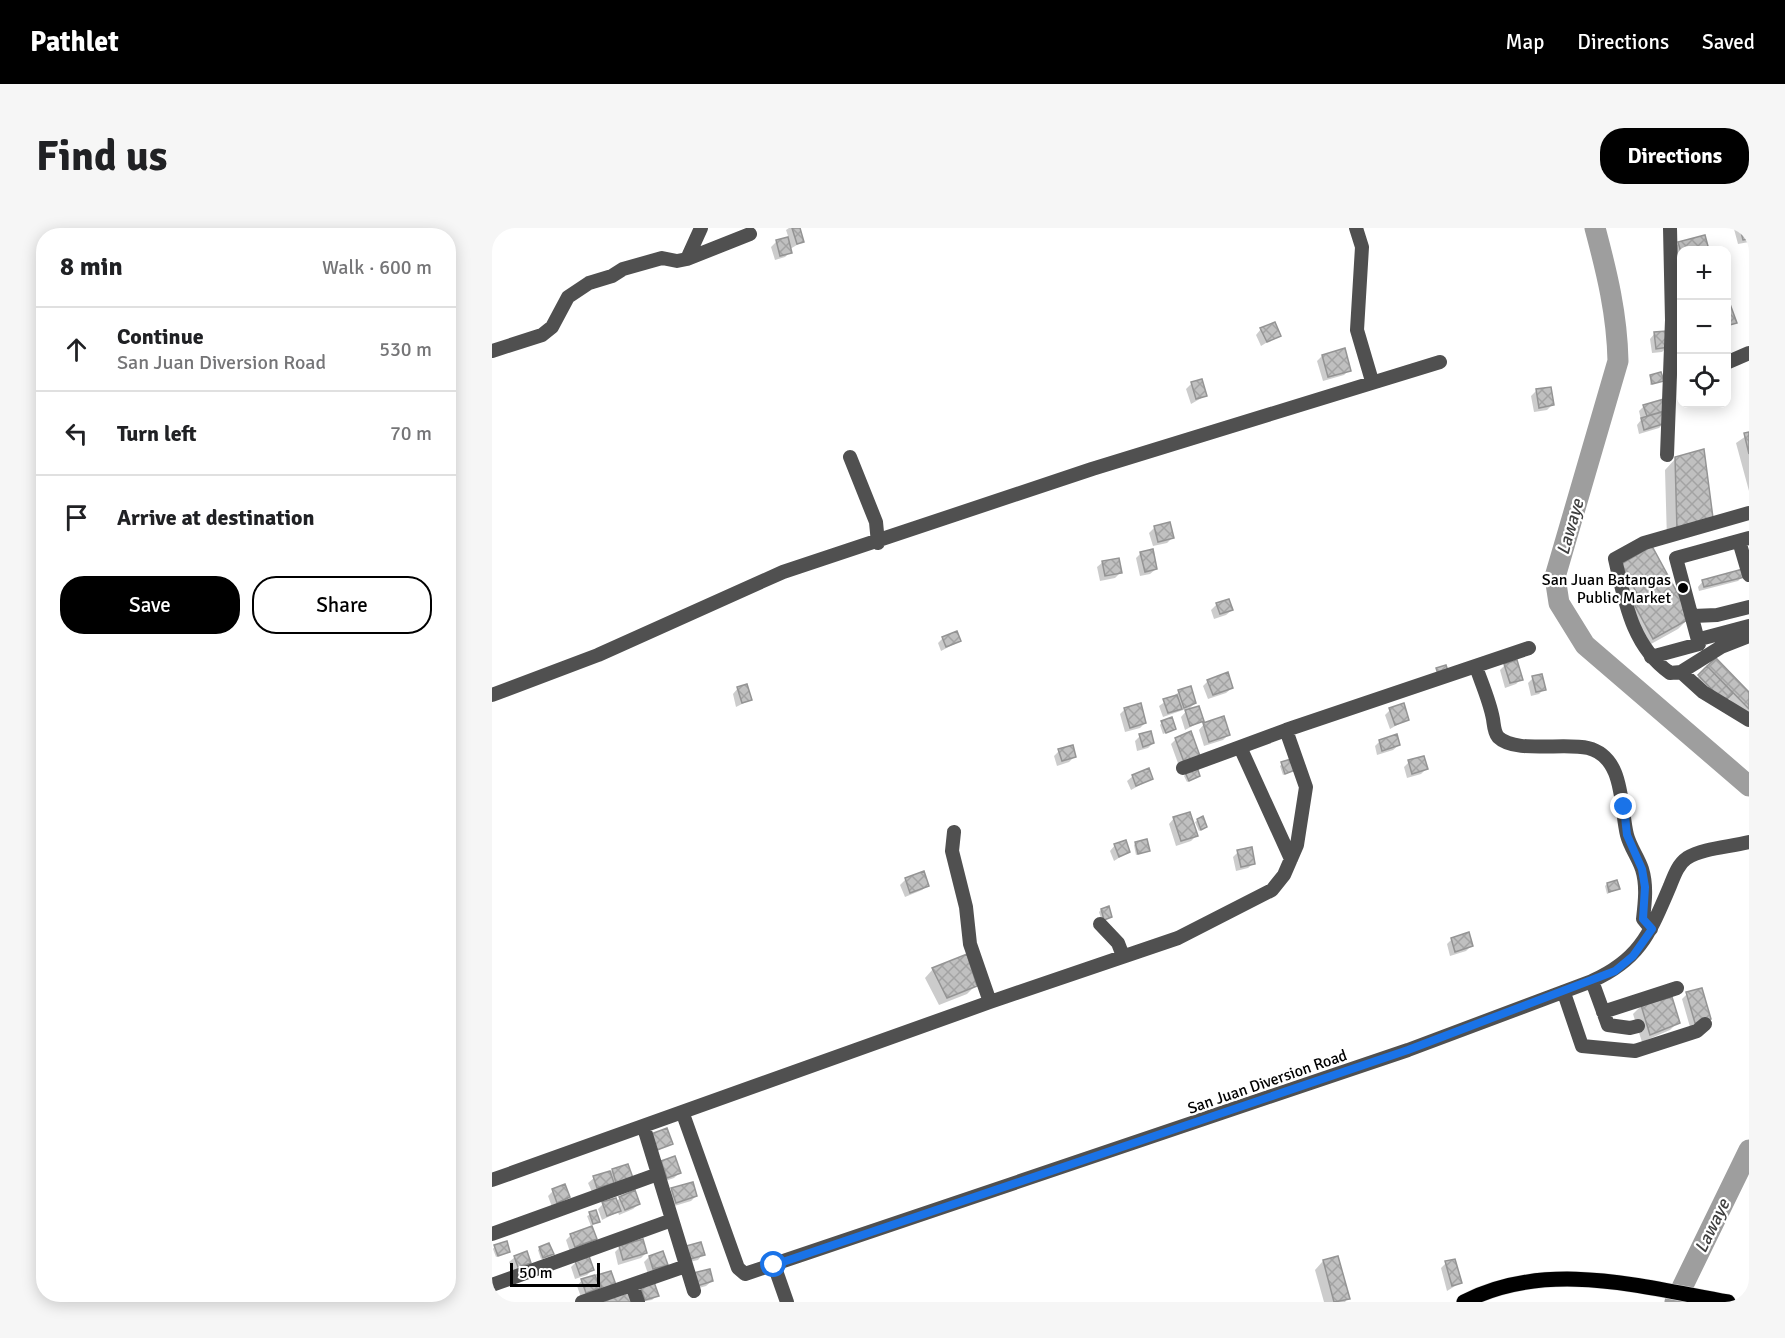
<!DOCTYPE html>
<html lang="en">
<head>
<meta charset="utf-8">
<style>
	body { margin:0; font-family:Signika,sans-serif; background:#f6f6f6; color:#202124 }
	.controls { position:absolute; right:18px; top:18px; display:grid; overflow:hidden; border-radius:12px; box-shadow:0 3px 15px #0003 }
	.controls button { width:54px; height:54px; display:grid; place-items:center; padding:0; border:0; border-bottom:2px solid #e0e0e0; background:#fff; color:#202124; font:30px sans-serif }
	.scale { position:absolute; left:18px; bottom:15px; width:90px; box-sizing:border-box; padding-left:6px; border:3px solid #000; border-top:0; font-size:16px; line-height:21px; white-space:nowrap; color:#000; -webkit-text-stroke:4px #fff; paint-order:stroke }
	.stop { position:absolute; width:18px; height:18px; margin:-14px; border:4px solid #1a73e8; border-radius:50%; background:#fff }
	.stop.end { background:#1a73e8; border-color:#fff; box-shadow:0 2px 6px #0008 }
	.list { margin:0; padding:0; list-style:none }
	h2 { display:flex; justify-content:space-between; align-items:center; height:78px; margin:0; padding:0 24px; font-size:26px }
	h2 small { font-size:20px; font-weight:400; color:#757577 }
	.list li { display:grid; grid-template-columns:39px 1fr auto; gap:18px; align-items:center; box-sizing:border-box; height:84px; padding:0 24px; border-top:2px solid #e0e0e0 }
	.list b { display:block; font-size:22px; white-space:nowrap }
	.list p { margin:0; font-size:20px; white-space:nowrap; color:#757577 }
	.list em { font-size:20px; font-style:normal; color:#757577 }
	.actions { display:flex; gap:12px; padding:18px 24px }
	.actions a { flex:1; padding:14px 0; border:2px solid #000; border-radius:24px; text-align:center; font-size:21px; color:#000 }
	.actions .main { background:#000; color:#fff }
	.icon { flex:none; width:33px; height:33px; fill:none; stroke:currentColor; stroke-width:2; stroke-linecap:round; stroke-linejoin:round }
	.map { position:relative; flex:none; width:1257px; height:1074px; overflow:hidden; border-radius:24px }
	header { display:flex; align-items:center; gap:36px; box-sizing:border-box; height:84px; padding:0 30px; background:#000; color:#fff }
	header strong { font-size:28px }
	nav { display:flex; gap:33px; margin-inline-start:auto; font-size:21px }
	.intro { display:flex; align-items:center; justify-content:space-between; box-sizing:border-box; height:144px; padding:0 36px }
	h1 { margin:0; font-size:42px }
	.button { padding:15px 27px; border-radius:24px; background:#000; color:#fff; font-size:21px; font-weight:700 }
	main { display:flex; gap:36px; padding:0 36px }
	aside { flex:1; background:#fff; border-radius:24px; box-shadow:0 3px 15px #0003 }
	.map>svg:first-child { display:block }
</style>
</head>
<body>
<header>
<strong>Pathlet</strong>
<nav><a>Map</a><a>Directions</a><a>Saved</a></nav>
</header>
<div class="intro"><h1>Find us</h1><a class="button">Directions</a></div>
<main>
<aside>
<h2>8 min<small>Walk · 600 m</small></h2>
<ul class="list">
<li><svg class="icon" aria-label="ahead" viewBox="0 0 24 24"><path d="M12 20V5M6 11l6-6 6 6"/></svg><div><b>Continue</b><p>San Juan Diversion Road</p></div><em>530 m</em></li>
<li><svg class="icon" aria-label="left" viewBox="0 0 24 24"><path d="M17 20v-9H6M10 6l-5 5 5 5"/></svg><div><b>Turn left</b></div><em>70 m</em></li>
<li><svg class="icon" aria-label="arrive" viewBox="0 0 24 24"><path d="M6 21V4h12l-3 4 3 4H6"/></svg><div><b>Arrive at destination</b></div></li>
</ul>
<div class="actions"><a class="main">Save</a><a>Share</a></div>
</aside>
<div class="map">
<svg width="1257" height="1074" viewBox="0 0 1257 1074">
	<defs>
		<pattern id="building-cross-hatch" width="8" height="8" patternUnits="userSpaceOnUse" patternTransform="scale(1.5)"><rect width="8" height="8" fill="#c0c0c0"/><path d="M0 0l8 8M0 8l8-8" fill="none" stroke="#a3a3a3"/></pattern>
	</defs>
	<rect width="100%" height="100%" fill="#fff"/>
	<path fill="#0003" d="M297 0H306L310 14 298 21V24L293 29 283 32 279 19 284 14 297 11 294 2Z
		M1257 0V14L1246 16 1242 1Z
		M1212 9 1215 22H1190V44L1184 46 1179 23 1187 15Z
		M769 101 787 107 769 118 764 107Z
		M1163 105 1175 119 1170 124 1160 125 1158 111Z
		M852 122 857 142 852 147 831 153 825 133 830 128Z
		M1190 129V149L1182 151V131Z
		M1159 148 1170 152 1158 157Z
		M700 155 713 168 699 176 694 161Z
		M1044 163 1060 177 1055 182 1042 184 1039 168Z
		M1152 178 1174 182 1172 195 1167 200 1147 206 1145 197 1149 192 1147 183Z
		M1257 206V263L1244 215Z
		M1184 230 1220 290 1175 312 1173 242Z
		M662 300 680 310 675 315 661 318 657 305Z
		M649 325 664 341 658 346 648 348 644 330Z
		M611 334 628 345 623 350 608 353 605 339Z
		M1129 337 1198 389 1186 401 1150 421 1137 383 1118 348Z
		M1251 348 1246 353 1207 363 1206 359 1211 353Z
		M725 376 740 382 734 387 722 391 719 382Z
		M451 410 468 413 449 423 446 415Z
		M1224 432 1257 467V492L1235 469 1226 478 1202 453Z
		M1013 437 1029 451 1024 456 1013 460 1008 442Z
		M1041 450 1052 461 1047 466 1039 468 1036 455Z
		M716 453 740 460 734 465 716 471 711 458Z
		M246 460 258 472 244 479 241 466Z
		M687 464 703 475 695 483 710 493 693 502 689 489 697 480 671 489 667 478Z
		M633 481 653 495 648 500 633 504 628 486Z
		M898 482 916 491 898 501 893 487Z
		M670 494 680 502 671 506 668 497Z
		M712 496 736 507 731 512 712 518 707 502Z
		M648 508 661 515 656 520 645 523 643 513Z
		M684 511 706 527 687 538 679 516Z
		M888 513 907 517 901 522 885 527 883 518Z
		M567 523 582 529 577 534 565 538 562 528Z
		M917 534 934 541 929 546 915 550 912 539Z
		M790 536 801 542 791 547 788 538Z
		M694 545 706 548 695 554 692 548Z
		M641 548 659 551 639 562 635 553Z
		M682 590 704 608 699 613 684 618 677 596Z
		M706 592 714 599 707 603 703 594Z
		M644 615 657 622 644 627 642 617Z
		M623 617 636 624 622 633 618 623Z
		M746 624 762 635 756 640 744 643 741 629Z
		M431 645 436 657 430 662 413 669 408 657 413 652Z
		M1115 656 1126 661 1115 666 1113 658Z
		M609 682 618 689 610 693 607 684Z
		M960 711 980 717 974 723 958 728 955 716Z
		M474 728 483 758 475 766 447 777 433 750 441 741Z
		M1195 766 1217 790 1198 799 1190 771Z
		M1149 778 1186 794 1178 802 1150 814 1141 786Z
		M154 912 179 915 160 926Z
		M169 934 187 945 182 950 170 954Z
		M121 942 134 955 100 964 96 955 102 950Z
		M180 961 204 968 199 973 179 979 175 966Z
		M61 963 77 969 60 979 56 968Z
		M128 970 147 976 141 981 127 987 126 984 110 992 106 981 111 976 124 974Z
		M103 984 106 993 99 998 95 988Z
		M79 1007 103 1011 98 1016 78 1024 74 1012Z
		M3 1018 16 1023 4 1029 1 1021Z
		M128 1019 154 1025 149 1030 126 1037 123 1024Z
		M195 1019 211 1026 206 1032 193 1035Z
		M48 1020 60 1026 49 1031 46 1022Z
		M23 1029 37 1034 32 1039 21 1043 17 1034Z
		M157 1029 174 1036 169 1041 156 1046 152 1034Z
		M845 1030 856 1070 853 1074H832L823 1042 831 1033Z
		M84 1034 100 1042 95 1047 83 1051 79 1039Z
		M954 1035 968 1055 955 1063 949 1040Z
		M106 1049 122 1056 89 1069 85 1058 90 1052Z
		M197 1052 220 1053 214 1058 200 1062Z
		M149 1060 165 1067 160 1072 147 1074 144 1065Z"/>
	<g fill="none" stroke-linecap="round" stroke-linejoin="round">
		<path stroke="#9e9e9e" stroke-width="21" d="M1103 0C1115 45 1125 86 1126 133L1063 349 1067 375 1093 417 1257 558
			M1183 1074 1257 922"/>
	</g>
	<path fill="url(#building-cross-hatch)" stroke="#949494" stroke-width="1.5" d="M300 0H308L312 14 305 16Z
		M1248 0H1257V11L1251 12Z
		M1213 7 1217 22H1190V28L1186 14Z
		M296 9 300 25 288 28 284 12Z
		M1238 76 1245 95 1234 98V78Z
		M783 94 789 108 775 114 768 100Z
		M1175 103 1177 119 1164 121 1162 104Z
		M853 120 859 143 836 149 830 127Z
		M1190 127V146L1187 147 1181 130Z
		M1169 144 1172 153 1160 156 1158 147Z
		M710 151 715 168 704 171 699 154Z
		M1059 159 1062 177 1047 180 1044 161Z
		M1172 171 1176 182 1155 188 1151 177Z
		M1170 184 1174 195 1152 202 1149 190Z
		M1257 204V226L1252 205Z
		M1212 221 1221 290 1185 302 1183 229Z
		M678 294 682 310 666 314 662 298Z
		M1160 318 1199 390 1161 411 1142 376 1149 373 1129 336Z
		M661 321 665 341 653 344 648 324Z
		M627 330 630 345 613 348 610 333Z
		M1251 341 1253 349 1212 359 1210 352Z
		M737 371 741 382 728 386 724 375Z
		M465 403 469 413 454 419 450 409Z
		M1224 430 1257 464V481L1215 438Z
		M1025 432 1031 452 1018 455 1012 436Z
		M954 437 957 446 947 449 944 440Z
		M1215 438 1241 465 1232 474 1206 447Z
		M736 444 741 460 721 467 715 452Z
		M1050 446 1054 462 1044 464 1040 448Z
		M255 456 260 472 250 475 245 459Z
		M699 458 704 475 692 480 686 462Z
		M685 467 690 481 676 485 671 471Z
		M649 475 654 495 638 500 632 480Z
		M912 475 917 492 903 497 897 480Z
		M707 478 712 493 698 498 693 482Z
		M732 488 738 507 717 514 711 495Z
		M680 489 684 501 674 505 669 493Z
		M659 503 662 515 651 519 647 506Z
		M699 503 708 528 692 534 683 510Z
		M905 506 908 517 890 523 887 512Z
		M581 517 584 529 570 533 566 521Z
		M932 528 936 541 920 546 916 532Z
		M799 531 803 542 793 546 789 534Z
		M705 539 708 548 697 553 693 544Z
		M657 540 661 551 644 558 640 547Z
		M698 584 706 608 689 613 681 589Z
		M711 588 715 599 709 602 705 591Z
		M655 611 658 623 646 626 643 614Z
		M634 612 638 624 627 629 622 616Z
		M760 619 763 636 749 639 745 622Z
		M432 643 437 658 418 665 413 650Z
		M1125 652 1128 661 1117 664 1115 655Z
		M617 678 620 689 612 692 609 681Z
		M977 704 981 718 963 724 959 710Z
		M475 726 485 758 455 770 440 740Z
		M1210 760 1219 791 1203 795 1194 764Z
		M1180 769 1188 795 1158 807 1149 777Z
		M175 900 181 916 165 922 159 906Z
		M183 928 189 945 175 950 169 933Z
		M136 936 141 950 124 955 120 941Z
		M118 943 122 955 105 960 101 948Z
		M201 954 205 968 184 975 179 960Z
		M73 956 78 969 65 975 60 961Z
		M143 962 148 976 133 982 127 969Z
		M124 970 129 983 115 988 110 974Z
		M104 982 108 994 101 996 97 984Z
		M100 998 105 1011 83 1019 78 1006Z
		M151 1011 155 1025 131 1032 127 1018Z
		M15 1013 18 1024 6 1028 2 1017Z
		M209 1014 213 1027 198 1031 194 1018Z
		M57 1015 62 1026 51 1030 47 1019Z
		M35 1023 39 1035 26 1039 22 1028Z
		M171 1023 176 1037 161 1041 157 1028Z
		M97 1028 102 1042 88 1047 83 1033Z
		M846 1028 858 1071 842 1074 831 1032Z
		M963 1031 970 1055 960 1058 953 1033Z
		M218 1041 221 1053 205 1058 201 1045Z
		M119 1043 124 1057 110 1061 105 1047Z
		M103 1047 108 1060 94 1065 89 1051Z
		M162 1054 167 1068 153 1072 148 1058Z
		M139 1062 143 1074H105Z"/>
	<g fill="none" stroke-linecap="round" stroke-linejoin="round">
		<defs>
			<path id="major" d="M972 1074C1055 1031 1150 1059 1236 1074"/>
		</defs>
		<use href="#major" stroke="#dbdbdb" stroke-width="16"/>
		<path stroke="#505050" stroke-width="14" d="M864 0 870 19 865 102 880 153
			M195 31 209 0
			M0 123 50 107 60 99 76 69 97 55 120 48 131 41 170 30 185 33 195 31 258 6
			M1234 135 1257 125
			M1175 227 1180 92 1178 0
			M358 229 384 294 386 315
			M1257 285 1152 315 1123 331C1133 374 1140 418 1178 445L1189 444 1229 419 1257 408
			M1247 313 1257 347
			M1201 388 1225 387 1257 379
			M1208 411 1257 398
			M1159 429 1207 416 1184 330 1257 310
			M984 439C990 456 998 474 1001 491 1002 497 1002 504 1006 509 1023 526 1072 514 1096 520 1133 529 1128 579 1135 607 1138 619 1146 629 1150 641 1155 657 1153 674 1151 691L1159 701
			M1189 444 1211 464 1257 492
			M0 467 106 427 291 344 600 241 948 134
			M748 519 799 631
			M691 540 794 502 1037 420
			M462 604 460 623 474 679 478 716 498 774
			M608 696 626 715 631 728
			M1100 753 1116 797 1138 800 1146 798
			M1072 765 1090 818 1143 823 1205 803 1213 796
			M1111 784 1185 760
			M191 886 246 1040 253 1046 916 822 1100 753C1149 731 1158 704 1178 658 1182 648 1186 636 1195 630 1211 620 1238 619 1257 614
			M152 900 202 1063
			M0 952 498 774 686 710 780 662 792 647 805 617 814 559 794 502
			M0 1006 166 946
			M282 1037 295 1074
			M0 1057 180 992
			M140 1057 146 1074
			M90 1074 194 1038"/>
		<use href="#major" stroke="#000" stroke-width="15"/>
	</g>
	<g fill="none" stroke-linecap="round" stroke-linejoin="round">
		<path stroke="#1a73e8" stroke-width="8" d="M282 1037 916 822 1123 743 1141 728 1160 701 1151 691 1153 659 1150 641 1135 607 1132 579"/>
	</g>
	<circle fill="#000" stroke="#fff" stroke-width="2" cx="1191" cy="360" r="6"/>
	<g text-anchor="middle" stroke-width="4.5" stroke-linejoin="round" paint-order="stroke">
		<g font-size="16" fill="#000" stroke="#fff" text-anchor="end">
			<text x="1179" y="357">San Juan Batangas<tspan x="1179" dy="18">Public Market</tspan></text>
		</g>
		<g font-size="16" fill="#000" stroke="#fff">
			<text transform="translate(775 853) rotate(-19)" y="6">San Juan Diversion Road</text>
		</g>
		<g font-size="18" font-style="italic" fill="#3f3f3f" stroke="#fff">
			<text transform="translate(1078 299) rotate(-74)" y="6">Lawaye</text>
			<text transform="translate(1220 998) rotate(-64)" y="6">Lawaye</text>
		</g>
	</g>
</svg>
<div class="controls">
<button>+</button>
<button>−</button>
<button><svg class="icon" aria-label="locate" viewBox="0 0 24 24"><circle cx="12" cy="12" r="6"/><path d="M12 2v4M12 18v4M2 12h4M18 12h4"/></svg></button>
</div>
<div class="scale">50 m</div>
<div class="stop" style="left:282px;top:1037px"></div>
<div class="stop end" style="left:1132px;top:579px"></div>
</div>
</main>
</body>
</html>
